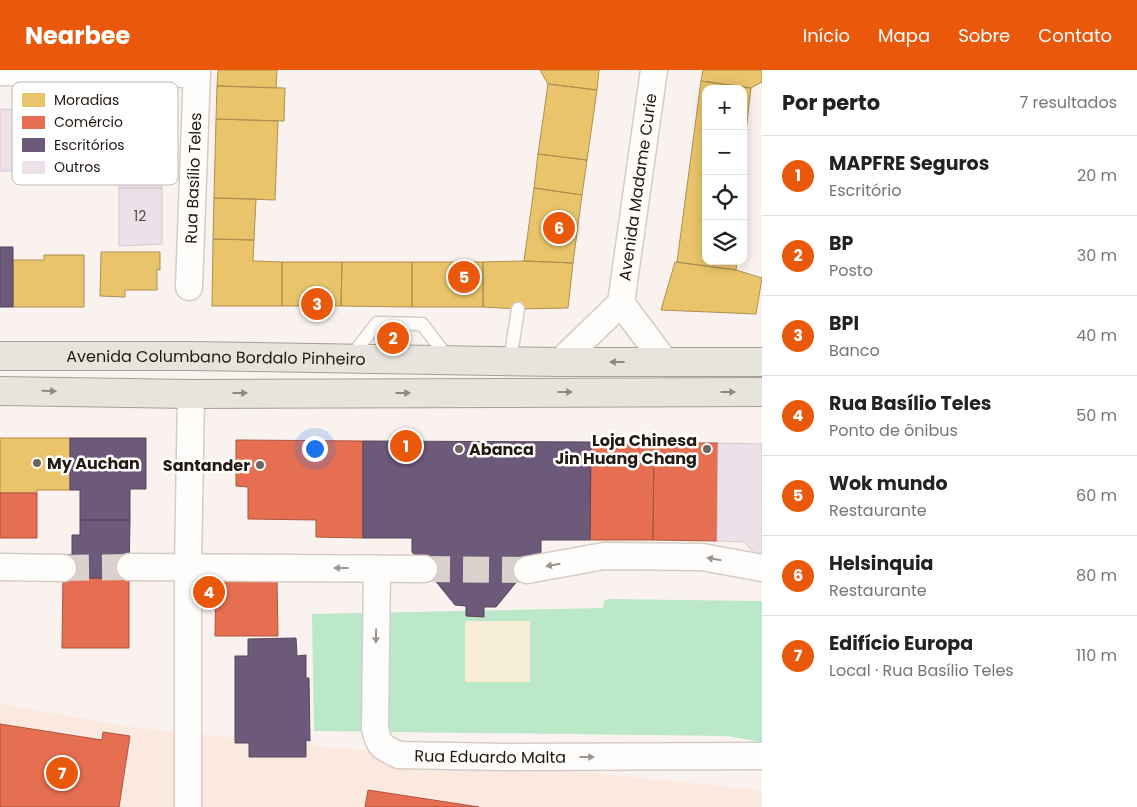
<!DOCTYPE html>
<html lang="pt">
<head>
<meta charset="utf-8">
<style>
	body { margin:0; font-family:Poppins,sans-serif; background:#f6f6f6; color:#222 }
	.controls { position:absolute; right:15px; top:15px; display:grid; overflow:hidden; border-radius:10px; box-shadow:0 2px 12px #0003 }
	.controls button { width:45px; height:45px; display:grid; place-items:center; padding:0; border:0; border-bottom:1px solid #e0e0e0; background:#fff; color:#222; font:25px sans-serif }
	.you { position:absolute; left:314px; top:378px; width:18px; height:18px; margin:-12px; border:4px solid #fff; border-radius:50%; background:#1a73e8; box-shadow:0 0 0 8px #1a73e833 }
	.badge { display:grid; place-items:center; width:32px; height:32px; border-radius:50%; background:#ea580c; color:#fff; font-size:16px; font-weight:700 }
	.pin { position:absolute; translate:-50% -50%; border:2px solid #fff; box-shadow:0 1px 5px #0006 }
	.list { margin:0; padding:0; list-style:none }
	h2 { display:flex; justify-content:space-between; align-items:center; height:65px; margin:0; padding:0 20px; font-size:21px }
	h2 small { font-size:16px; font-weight:400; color:#767676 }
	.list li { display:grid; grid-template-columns:32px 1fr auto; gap:15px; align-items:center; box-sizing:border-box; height:80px; padding:0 20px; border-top:1px solid #e0e0e0 }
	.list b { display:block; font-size:19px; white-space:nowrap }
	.list p { margin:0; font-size:16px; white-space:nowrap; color:#767676 }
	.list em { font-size:16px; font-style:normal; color:#767676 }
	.icon { flex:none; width:28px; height:28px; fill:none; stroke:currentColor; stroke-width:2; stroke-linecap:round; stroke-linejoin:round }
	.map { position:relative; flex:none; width:762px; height:737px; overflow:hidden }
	header { display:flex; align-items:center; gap:30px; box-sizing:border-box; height:70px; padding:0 25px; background:#ea580c; color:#fff }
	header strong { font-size:24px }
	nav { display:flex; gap:28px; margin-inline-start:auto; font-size:18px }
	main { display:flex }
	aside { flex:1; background:#fff }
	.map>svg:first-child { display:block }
</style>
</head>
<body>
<header>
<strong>Nearbee</strong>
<nav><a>Início</a><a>Mapa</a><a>Sobre</a><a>Contato</a></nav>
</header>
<main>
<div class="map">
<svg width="762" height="737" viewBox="0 0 762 737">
	<rect width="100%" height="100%" fill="#faf2ee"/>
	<path fill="#fbe9e0" d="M0 634 138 658 762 720V737H0Z"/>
	<path fill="#bce8ca" d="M609 529 762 531V672L726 666 314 661 312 544 603 538 604 531Z"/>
	<path fill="#f7eed7" d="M465 551H530V612H465Z"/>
	<path fill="#e9c46a" stroke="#ae9050" d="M218 0H277L276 18 217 16Z
		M540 0H599L597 20 548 14Z
		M703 0H762V12L751 18 701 11Z
		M701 11 751 18 743 87V19H706V191H737L736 200 677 192Z
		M548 14 597 20 587 90 538 84Z
		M217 16 285 18 284 51 216 49Z
		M216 49 278 51 275 130 214 128Z
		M538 84 587 90 582 125 534 118Z
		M534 118 582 125 573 193 524 191Z
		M214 128 256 129 254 170 213 169Z
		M213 169 254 170 253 191 282 192V236H212Z
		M101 182H160V200L157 199V220H125V227L100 226Z
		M44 185H84V237H13V190H44Z
		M524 191 573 193 568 238 518 239 483 237V192Z
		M282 192H342L341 236H282Z
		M342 192H412V237L341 236Z
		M412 192H483V237H412Z
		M675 192 736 200 762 208 756 244 661 240Z
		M0 368H70V420H37V423H0Z"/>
	<path fill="#e76f51" stroke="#ac553e" d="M236 370 363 371V468L316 467V450L248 449V417L236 416Z
		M591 372 654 373 653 470H590Z
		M654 373H718L717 471 653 470Z
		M0 423H37V468H0Z
		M63 508H129V578H62Z
		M216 508H277L278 566H215Z
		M0 654 102 670 103 662 130 666 119 737H0Z
		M368 720 479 737H365Z"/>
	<path fill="#6d597a" stroke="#57465b" d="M0 177H13V237H0Z
		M70 368H146V419H130V450H80V420H70Z
		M363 371 591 372 590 470H541V482L496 537H484V547L466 546V536L455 535 412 482V468H363Z
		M80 450H130L129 508H63V485H72V465H80Z
		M296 568 297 586 306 585V608H309L310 671 306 670V687H249V673H235V586H248V569Z"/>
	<path fill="#ede0e9" stroke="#d3cace" d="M0 39 29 40V101H0Z
		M119 81H162V118H119Z
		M119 118H162V174L119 176Z
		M718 373 762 374V491L744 472 717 471Z"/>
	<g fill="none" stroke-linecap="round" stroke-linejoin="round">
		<path stroke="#dad1cd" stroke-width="26" stroke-dasharray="26 13" stroke-linecap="butt" d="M63 498 130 497
			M424 499 527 500"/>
		<defs>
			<path id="service" d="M351 287 377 253 422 254 448 288
				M510 291 518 239"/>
			<g id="minor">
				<path d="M0 2 197 4"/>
				<path id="s1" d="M189 217 197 0"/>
				<path d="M621 233 665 292"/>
				<path id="s2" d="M560 292 621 233 654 0"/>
				<path d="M0 497 63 498"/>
				<path d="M130 497 424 499"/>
				<path id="s3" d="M377 499 375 658C378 676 383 678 399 685L504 687 762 686"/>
				<path d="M527 500 604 486 702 487 762 498"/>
				<path d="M188 737V497L191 324"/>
			</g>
			<g id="primary">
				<path id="s4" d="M0 286H190L560 292H762"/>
				<path d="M0 321 191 324 762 322"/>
			</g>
		</defs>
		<use href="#service" stroke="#d6ccc6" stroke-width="15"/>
		<use href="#minor" stroke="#d6ccc6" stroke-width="29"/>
		<use href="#primary" stroke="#a5a092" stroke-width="30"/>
		<use href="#service" stroke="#fefdfc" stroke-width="12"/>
		<use href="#minor" stroke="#fefdfc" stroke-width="26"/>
		<use href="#primary" stroke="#e6e4dc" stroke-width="28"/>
	</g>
	<defs><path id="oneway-solid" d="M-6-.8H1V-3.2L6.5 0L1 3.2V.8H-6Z" transform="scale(1.25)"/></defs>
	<g fill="#8f8881">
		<use href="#oneway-solid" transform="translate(617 292) rotate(180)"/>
		<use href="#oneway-solid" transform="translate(49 321) rotate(1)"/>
		<use href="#oneway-solid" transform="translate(565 322)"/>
		<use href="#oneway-solid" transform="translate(728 322)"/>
		<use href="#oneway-solid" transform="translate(240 323)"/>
		<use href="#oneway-solid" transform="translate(403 323)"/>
	</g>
	<g fill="#9c9693">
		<use href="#oneway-solid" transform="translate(714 489) rotate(-170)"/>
		<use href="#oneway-solid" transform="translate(553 495) rotate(170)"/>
		<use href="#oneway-solid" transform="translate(341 498) rotate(-180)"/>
		<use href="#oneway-solid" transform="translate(376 566) rotate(91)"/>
		<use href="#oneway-solid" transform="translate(587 687)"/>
	</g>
	<g fill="#6f645f" stroke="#fff" stroke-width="2">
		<circle cx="459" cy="379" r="5"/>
		<circle cx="707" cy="379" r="5"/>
		<circle cx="37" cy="393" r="5"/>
		<circle cx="260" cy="395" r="5"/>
	</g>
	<g text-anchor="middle" stroke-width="5" stroke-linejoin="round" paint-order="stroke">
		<g font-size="14" fill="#564a48">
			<text x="140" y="151">12</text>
		</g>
		<g font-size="16" fill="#241812" stroke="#fff">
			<text dy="6" stroke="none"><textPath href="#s1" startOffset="109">Rua Basílio Teles</textPath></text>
			<text dy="6" stroke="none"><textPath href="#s2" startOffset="202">Avenida Madame Curie</textPath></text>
			<text dy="6" stroke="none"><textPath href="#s4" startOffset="216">Avenida Columbano Bordalo Pinheiro</textPath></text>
			<text dy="6" stroke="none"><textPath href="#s3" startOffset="289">Rua Eduardo Malta</textPath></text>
		</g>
		<g font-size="16" font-weight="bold" fill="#241812" stroke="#fff" text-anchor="end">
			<text x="697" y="376">Loja Chinesa<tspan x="697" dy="18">Jin Huang Chang</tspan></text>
			<text x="469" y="385" text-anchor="start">Abanca</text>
			<text x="47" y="399" text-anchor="start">My Auchan</text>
			<text x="250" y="401">Santander</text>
		</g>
	</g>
	<rect x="12" y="12" width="166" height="103" rx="8" fill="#fff" stroke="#bdbab8" stroke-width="1"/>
	<rect x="22" y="23" width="23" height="14" fill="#e9c46a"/>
	<rect x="22" y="46" width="23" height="13" fill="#e76f51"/>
	<rect x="22" y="68" width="23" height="14" fill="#6d597a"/>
	<rect x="22" y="91" width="23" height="13" fill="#ede0e9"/>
	<g font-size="14" fill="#241812">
		<text x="54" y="35">Moradias</text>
		<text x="54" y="57">Comércio</text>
		<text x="54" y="80">Escritórios</text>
		<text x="54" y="102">Outros</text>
	</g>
</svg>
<div class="controls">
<button>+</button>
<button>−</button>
<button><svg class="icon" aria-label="locate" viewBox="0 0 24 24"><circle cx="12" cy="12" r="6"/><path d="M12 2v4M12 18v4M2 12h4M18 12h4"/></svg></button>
<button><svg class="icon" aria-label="layers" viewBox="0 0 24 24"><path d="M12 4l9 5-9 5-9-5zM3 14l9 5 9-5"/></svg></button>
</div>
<div class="you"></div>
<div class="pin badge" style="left:406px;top:376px">1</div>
<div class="pin badge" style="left:393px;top:268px">2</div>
<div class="pin badge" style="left:317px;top:234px">3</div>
<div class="pin badge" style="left:209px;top:522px">4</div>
<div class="pin badge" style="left:464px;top:207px">5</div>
<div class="pin badge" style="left:559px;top:158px">6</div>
<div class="pin badge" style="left:62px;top:703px">7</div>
</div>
<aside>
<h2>Por perto<small>7 resultados</small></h2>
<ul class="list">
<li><span class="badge">1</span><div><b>MAPFRE Seguros</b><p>Escritório</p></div><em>20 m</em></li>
<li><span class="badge">2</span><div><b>BP</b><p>Posto</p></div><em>30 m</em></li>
<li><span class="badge">3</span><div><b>BPI</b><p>Banco</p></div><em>40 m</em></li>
<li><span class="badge">4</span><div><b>Rua Basílio Teles</b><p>Ponto de ônibus</p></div><em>50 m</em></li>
<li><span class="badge">5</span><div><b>Wok mundo</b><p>Restaurante</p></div><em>60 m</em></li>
<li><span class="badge">6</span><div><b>Helsinquia</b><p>Restaurante</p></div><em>80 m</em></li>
<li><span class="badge">7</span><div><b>Edifício Europa</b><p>Local · Rua Basílio Teles</p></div><em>110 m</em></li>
</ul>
</aside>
</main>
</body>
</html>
